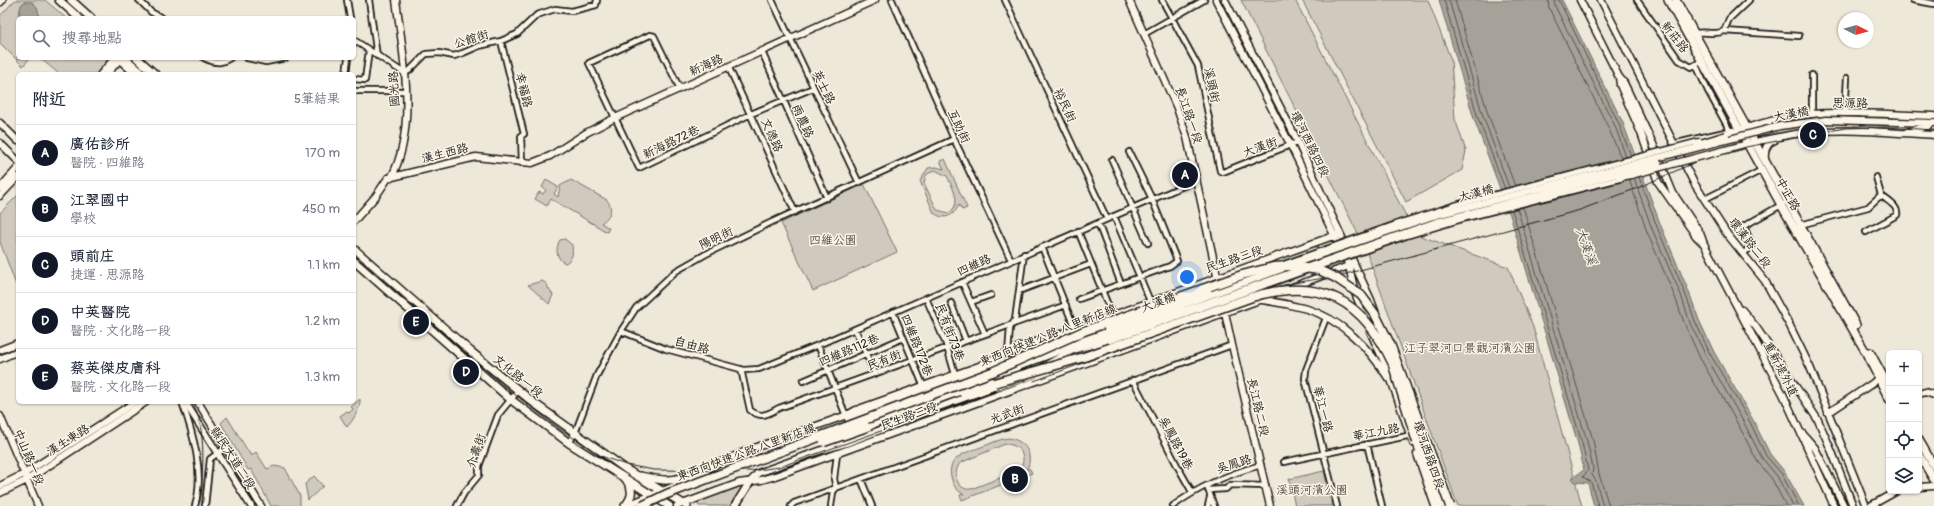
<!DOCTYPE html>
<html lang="zh-TW">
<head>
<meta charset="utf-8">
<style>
	body { margin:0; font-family:Pangolin,"LXGW WenKai TC",sans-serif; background:#f6f6f7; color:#1f2937 }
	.controls { position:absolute; right:12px; bottom:12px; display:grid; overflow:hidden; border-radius:6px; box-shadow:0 1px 3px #0004 }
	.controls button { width:36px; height:36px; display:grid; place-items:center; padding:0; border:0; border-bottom:1px solid #e0e1e3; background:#fff; color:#1f2937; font:20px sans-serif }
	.compass { position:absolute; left:1838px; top:12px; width:36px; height:36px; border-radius:50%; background:#fff; box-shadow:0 1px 3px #0004; rotate:95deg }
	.you { position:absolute; left:1187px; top:277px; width:14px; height:14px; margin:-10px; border:3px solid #fff; border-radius:50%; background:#1a73e8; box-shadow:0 0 0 6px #1a73e833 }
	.badge { display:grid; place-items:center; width:26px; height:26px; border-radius:50%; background:#111827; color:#fff; font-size:13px; font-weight:700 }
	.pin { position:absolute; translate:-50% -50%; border:2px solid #fff; box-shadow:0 1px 4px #0006 }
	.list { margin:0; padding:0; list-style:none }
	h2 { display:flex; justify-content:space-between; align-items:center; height:52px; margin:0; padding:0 16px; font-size:17px }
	h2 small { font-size:13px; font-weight:400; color:#747a83 }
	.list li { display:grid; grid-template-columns:26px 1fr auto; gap:12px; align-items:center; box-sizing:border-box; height:56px; padding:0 16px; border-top:1px solid #e0e1e3 }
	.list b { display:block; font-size:15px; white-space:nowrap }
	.list p { margin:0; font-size:13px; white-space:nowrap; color:#747a83 }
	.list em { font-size:13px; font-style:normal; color:#747a83 }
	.icon { flex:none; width:22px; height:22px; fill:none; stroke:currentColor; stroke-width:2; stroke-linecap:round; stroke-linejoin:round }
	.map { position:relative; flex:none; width:1934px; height:506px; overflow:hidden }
	.search { position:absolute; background:#fff; box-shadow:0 1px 3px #0004; left:16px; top:16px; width:340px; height:44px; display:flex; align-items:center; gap:10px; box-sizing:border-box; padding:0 14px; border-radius:6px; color:#747a83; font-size:15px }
	.panel { position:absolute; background:#fff; box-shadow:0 1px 3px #0004; left:16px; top:72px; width:340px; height:332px; border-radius:6px }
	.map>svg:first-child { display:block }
</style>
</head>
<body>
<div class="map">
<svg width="1934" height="506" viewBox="0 0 1934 506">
	<rect width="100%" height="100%" fill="#eee8d9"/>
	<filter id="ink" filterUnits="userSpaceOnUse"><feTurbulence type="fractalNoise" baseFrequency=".025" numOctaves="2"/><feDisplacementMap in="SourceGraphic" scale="8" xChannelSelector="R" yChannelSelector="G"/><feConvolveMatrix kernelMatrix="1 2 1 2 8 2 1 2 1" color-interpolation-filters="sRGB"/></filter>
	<g filter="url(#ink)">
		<path fill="#cfcabd" stroke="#76736c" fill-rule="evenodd" d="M15 0H45L66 18H18V58H30L23 66 0 43V16Z
			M1241 0H1295L1407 218 1358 234Z
			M1302 0H1428L1451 60 1455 119 1466 151 1462 170 1406 202Z
			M40 58H109L96 74H59Z
			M945 159 967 208 962 210 959 205C954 216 944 221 934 213L920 181 928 168 936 167 944 169 940 161ZM935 170 947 176C952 187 963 203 949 213L937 210 924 183 926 175Z
			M546 180 558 187 554 194 558 197 560 186 571 180 607 200C614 209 610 217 601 223L609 228 607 232 551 199 547 206 535 199 539 192 543 194 546 190 542 187Z
			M864 184 897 252 813 291 781 223Z
			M18 195V290L0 242V213Z
			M1418 235 1508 267 1533 327 1582 506H1458L1367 253Z
			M565 239 572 245C573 252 573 260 565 263 556 259 555 248 560 240Z
			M542 281 547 284 548 288 553 295 549 304 528 285Z
			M360 399C361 407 353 421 347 427L340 416 347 411 349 413 353 409 351 407Z
			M227 417 251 456 256 452 267 469 274 466 285 468 300 496V506H271L251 469 248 470 221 423Z
			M1008 438C1025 440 1034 454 1027 469H1030L1032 473 962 500 960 495 964 494C957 491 954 487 952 480 944 457 968 452 984 446 992 443 1000 439 1008 438ZM1005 444C1021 444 1029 459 1018 471L971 489C957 491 952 473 960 463Z
			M1324 471 1332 506H1295L1289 479Z
			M314 476 323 486 308 500 305 484Z
			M750 482 735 506H699L695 501Z"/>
		<path fill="#a7a299" stroke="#6f6c67" d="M1439 0H1562L1623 123 1661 226 1689 292 1699 320 1714 352 1752 418 1770 454 1784 471 1804 506H1594L1588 483 1575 482 1572 478 1584 470 1578 444 1510 215 1474 119Z
			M24 2H32L37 7 40 18H24V16L19 15 21 5Z"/>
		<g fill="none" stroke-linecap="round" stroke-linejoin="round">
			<path stroke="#54524e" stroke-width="1" d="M1444 0 1478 118 1505 189
				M1449 0 1483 116 1509 187
				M1455 0 1488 114 1515 186
				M1548 0 1549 8 1609 129 1621 158
				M1554 0 1555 6 1615 126 1626 157
				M1559 0 1619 124 1631 156
				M1639 177 1657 227 1685 293 1695 321 1710 354 1749 420 1766 456 1781 473 1799 506
				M1634 178 1652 229 1681 295 1690 323 1706 356 1744 423 1762 458 1777 476 1793 506
				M1629 179 1647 232 1675 297 1685 325 1700 358 1739 426 1757 461 1772 479 1786 506
				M1523 207 1593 440 1599 474 1609 506
				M1517 208 1587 441 1593 468 1592 475 1596 481 1603 506
				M1512 210 1582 443 1588 470 1583 477 1591 482 1598 506"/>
			<defs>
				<path id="street" d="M139 0 151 12 162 18
					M347 0 350 18
					M369 0 377 56
					M772 0 859 183
					M892 0 954 139 1011 260
					M1005 0 1107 219
					M1162 0 1198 66 1220 171 1223 172 1298 142
					M1637 0 1679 60 1691 67 1702 61
					M1913 0 1934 4
					M1724 31 1799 36
					M1144 34 1204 0
					M1692 34C1703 30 1714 36 1724 31L1729 19 1749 0
					M354 40 404 73 409 71 426 54 439 53 454 56 463 53 479 46 501 41 517 34 537 15 555 9 572 11 596 5 597 0
					M501 41 524 134 521 136 522 163
					M762 52 827 198
					M204 58C215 63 220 64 230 58
					M247 58 266 62 286 58
					M1696 65 1708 91 1730 131
					M729 68 795 212
					M346 74 348 58
					M354 79 365 80 369 50
					M680 89 654 36 650 35 589 63 639 168 751 114 813 88
					M354 91H405
					M1812 114V75
					M1845 114 1847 78
					M1673 144 1733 130
					M1112 160 1148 243
					M1705 199 1762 170
					M1114 216 1150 301
					M1098 223 1121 284
					M1800 225 1868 207 1881 195 1876 177
					M1078 231 1112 315
					M1866 232 1897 215C1899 206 1887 201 1881 195
					M1042 247 1075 329
					M1024 254 1015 320 1010 328 1008 353 1046 345
					M1743 254 1752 246 1744 226 1783 204
					M962 282 985 334
					M1019 291 1091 264
					M926 298 946 344 955 374
					M1079 299 1170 266 1177 261 1152 199 1129 152
					M971 302 991 295
					M951 303 966 341
					M893 312 923 385
					M1326 318 1306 370 1305 379 1337 506
					M855 329 875 374
					M621 331 666 349 744 370 759 369 818 345 1197 180
					M1081 336 1106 328
					M818 345 850 426
					M1069 358 1110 341
					M741 369 750 410C761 419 768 414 779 408L1066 305
					M1039 378 1054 367
					M1133 380 1179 469 1192 492
					M803 381 903 338
					M182 402C193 433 205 474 195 506
					M569 443 575 433 597 375 621 331 636 308 676 271 706 254 772 222 954 139
					M1367 444 1382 506
					M1284 462 1412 435
					M861 479 872 506
					M1208 489 1214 506
					M1208 490 1226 489 1230 485 1266 486
					M205 506 210 459 225 448
					M457 506 464 493 479 475V466L498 415 518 391
					M791 506 794 503 1232 345
					M831 506 833 492 836 488 834 479 837 454
					M1173 506C1200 486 1228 474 1261 465
					M1208 506 1210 497"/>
				<path id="secondary" d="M1129 0 1177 108 1187 137 1232 345 1270 506
					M1216 0 1291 146 1349 266 1355 293 1366 320
					M1225 0 1294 134 1371 300 1375 311
					M1580 0 1619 77 1624 83 1653 144 1673 193 1700 233 1704 244 1783 394 1834 506
					M1601 0 1694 183 1727 234 1765 281 1790 326 1810 367 1866 506
					M101 74 115 58
					M107 74 119 60
					M1619 77 1620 85 1641 133 1658 182 1696 236 1703 243
					M1862 121 1934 123
					M0 123 18 141
					M1907 132 1928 126
					M1726 135C1753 125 1784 116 1812 114 1852 111 1894 115 1934 116
					M0 143 18 161
					M1729 149C1756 141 1783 135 1811 132 1848 128 1896 133 1934 135
					M1765 159C1764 150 1766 143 1775 140
					M391 178C418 128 403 53 396 0
					M0 188 18 168
					M0 196 18 177
					M354 221 376 196 388 178 476 157 532 163 550 156 586 133 615 118 875 0
					M1287 289 1351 265
					M1262 300C1277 302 1292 305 1307 309 1341 319 1370 349 1388 378
					M1368 308 1381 338
					M1742 310 1756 327 1818 420 1832 452 1853 506
					M1370 331 1387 368 1413 443
					M1086 339 1107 332
					M0 350 18 343
					M0 359 18 351
					M982 364 1019 347 1058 335 1336 235
					M1044 366 1071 351 1109 337
					M997 388 1043 372
					M1919 394 1925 392 1934 395
					M185 402 251 506
					M198 402 261 506
					M1828 413 1873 383 1881 375
					M0 416 38 506
					M1802 433 1815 448 1844 506
					M1417 454 1435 506
					M1437 481 1445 506
					M750 482 758 473 822 450 849 442 1001 384
					M0 486 24 474 135 402
					M1919 487 1934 486
					M0 493 27 480 146 402
					M625 506 697 477 714 465 746 451 847 415 856 410 979 366 1014 360
					M677 506 739 483 761 480 775 476 1273 295
					M1870 506 1897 491"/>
				<path id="primary" d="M59 0 79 18
					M71 0 91 18
					M1668 0 1781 205 1864 349 1889 399
					M1676 0 1856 325
					M0 2 2 0
					M118 58 136 74
					M125 58 143 74
					M137 58 155 74
					M354 249 470 351 534 403 627 470 687 506
					M354 261 510 399 569 443 669 506
					M1870 352 1889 387
					M1919 440 1934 466
					M1919 455 1934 480
					M640 476C663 481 672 483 694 473 701 470 706 465 714 465
					M625 506C632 498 634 490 627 481
					M735 506 750 482"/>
				<path id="highway" d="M964 387 1090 338
					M964 394 994 383
					M847 415H860L984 370
					M867 427 880 420 970 387
					M1417 442 1439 506"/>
			</defs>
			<use href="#street" stroke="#1c1c1c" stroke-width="8"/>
			<use href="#secondary" stroke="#1c1c1c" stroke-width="9"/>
			<use href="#primary" stroke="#1c1c1c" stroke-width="10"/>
			<use href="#highway" stroke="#1c1c1c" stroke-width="11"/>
			<use href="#street" stroke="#fcf5e5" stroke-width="4.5"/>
			<use href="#secondary" stroke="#fcf5e5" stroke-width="6"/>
			<use href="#primary" stroke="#fcf5e5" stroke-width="7"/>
			<use href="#highway" stroke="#fcf5e5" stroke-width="8"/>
			<path stroke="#1c1c1c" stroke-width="1" d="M354 253 505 387 560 429 601 456 626 465 654 470 751 471 779 467 1025 380 1076 353 1108 344 1256 292 1288 284 1342 275 1580 210 1640 187 1700 160 1746 147 1845 128 1886 127 1934 130
				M1034 381 1263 297 1284 291
				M192 402C207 425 204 479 198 506"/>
			<defs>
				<path id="street-bridge" d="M1284 264 1402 222 1459 204 1700 141
					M1315 268 1406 236 1462 219 1623 178
					M1106 328 1209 291
					M1110 341 1308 270"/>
				<path id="secondary-bridge" d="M1697 144 1726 135
					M1619 177 1631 175 1729 149
					M1290 265 1433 216 1780 126 1826 120 1862 121
					M1107 332 1282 269
					M1109 337 1433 223 1658 163"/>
				<path id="highway-bridge" d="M1393 365 1417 442
					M994 383 1084 357 1252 297C1321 276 1363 300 1393 364
					M824 442 867 427
					M642 506 667 494 992 372 1084 331 1242 275 1273 267 1291 266 1319 270 1336 278 1361 295 1375 314 1390 344 1450 506"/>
			</defs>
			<use href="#street-bridge" stroke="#1c1c1c" stroke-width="8" stroke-linecap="butt"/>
			<use href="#secondary-bridge" stroke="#1c1c1c" stroke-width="9" stroke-linecap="butt"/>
			<use href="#highway-bridge" stroke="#1c1c1c" stroke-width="11" stroke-linecap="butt"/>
			<use href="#street-bridge" stroke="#fcf5e5" stroke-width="4.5"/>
			<use href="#secondary-bridge" stroke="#fcf5e5" stroke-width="6"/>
			<use href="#highway-bridge" stroke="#fcf5e5" stroke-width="8"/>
		</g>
	</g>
	<g text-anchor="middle" stroke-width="3" stroke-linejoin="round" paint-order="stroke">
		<g font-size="12" fill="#1c1c1c" stroke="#fcf5e5">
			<text transform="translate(1675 37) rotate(52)" y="4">新莊路</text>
			<text transform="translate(471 39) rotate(-17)" y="4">公館街</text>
			<text transform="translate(706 65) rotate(-24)" y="4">新海路</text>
			<text transform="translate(1212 85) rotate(78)" y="4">溪頭街</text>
			<text transform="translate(824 87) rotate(64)" y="4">英士路</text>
			<text transform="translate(394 89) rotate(-93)" y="4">國光路</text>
			<text transform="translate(524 90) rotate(76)" y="4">幸福路</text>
			<text transform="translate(1850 103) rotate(1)" y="4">思源路</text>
			<text transform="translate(1065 105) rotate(65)" y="4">裕民街</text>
			<text transform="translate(1791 114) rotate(-11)" y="4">大漢橋</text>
			<text transform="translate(1189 115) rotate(71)" y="4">長江路一段</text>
			<text transform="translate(803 121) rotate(66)" y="4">雨農路</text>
			<text transform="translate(959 126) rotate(65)" y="4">互助街</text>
			<text transform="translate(772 135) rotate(66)" y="4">文德路</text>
			<text transform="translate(671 142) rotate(-26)" y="4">新海路72巷</text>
			<text transform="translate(1310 144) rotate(64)" y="4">環河西路四段</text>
			<text transform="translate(1260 147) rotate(-20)" y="4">大漢街</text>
			<text transform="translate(445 153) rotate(-14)" y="4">漢生西路</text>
			<text transform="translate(1476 193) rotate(-15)" y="4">大漢橋</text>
			<text transform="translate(1788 194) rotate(61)" y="4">中正路</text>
			<text transform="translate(716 238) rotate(-26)" y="4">陽明街</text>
			<text transform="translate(1750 243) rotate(52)" y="4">環漢路二段</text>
			<text transform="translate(1234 259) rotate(-19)" y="4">民生路三段</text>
			<text transform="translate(974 265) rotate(-24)" y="4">四維路</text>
			<text transform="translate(1158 302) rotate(-20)" y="4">大漢橋</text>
			<text transform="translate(950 332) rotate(69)" y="4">民有街73巷</text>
			<text transform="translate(1048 335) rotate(-22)" y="4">東西向快速公路 八里新店線</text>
			<text transform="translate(692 345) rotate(15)" y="4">自由路</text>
			<text transform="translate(917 345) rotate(68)" y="4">四維路172巷</text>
			<text transform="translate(849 350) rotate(-23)" y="4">四維路112巷</text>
			<text transform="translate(884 360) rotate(-21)" y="4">民有街</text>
			<text transform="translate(1781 369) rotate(63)" y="4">重新堤外道</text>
			<text transform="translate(518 376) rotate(39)" y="4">文化路一段</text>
			<text transform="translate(1258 407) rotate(77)" y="4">長江路二段</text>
			<text transform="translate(1323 409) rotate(76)" y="4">華江一路</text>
			<text transform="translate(1007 414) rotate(-20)" y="4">光武街</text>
			<text transform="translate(909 416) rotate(-20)" y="4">民生路三段</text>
			<text transform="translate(1376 432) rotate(-11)" y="4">華江九路</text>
			<text transform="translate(68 440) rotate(-32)" y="4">漢生東路</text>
			<text transform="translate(1176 443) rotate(62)" y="4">吳鳳路19巷</text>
			<text transform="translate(476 451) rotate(-72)" y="4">介壽街</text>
			<text transform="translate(746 452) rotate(-20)" y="4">東西向快速公路 八里新店線</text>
			<text transform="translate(1429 455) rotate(71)" y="4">環河西路四段</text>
			<text transform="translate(29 457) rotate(67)" y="4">中山路一段</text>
			<text transform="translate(233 458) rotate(57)" y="4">縣民大道二段</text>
			<text transform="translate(1234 464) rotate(-18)" y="4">吳鳳路</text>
		</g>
		<g font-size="12" fill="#52504c" stroke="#fcf5e5">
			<text x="833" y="244">四維公園</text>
			<text x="1470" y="352">江子翠河口景觀河濱公園</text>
			<text x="1312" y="494">溪頭河濱公園</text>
		</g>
		<g font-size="13" font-style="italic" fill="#5b5854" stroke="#fcf5e5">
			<text transform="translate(1587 246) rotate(70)" y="5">大漢溪</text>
		</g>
	</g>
</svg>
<div class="controls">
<button>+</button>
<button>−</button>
<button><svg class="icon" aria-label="locate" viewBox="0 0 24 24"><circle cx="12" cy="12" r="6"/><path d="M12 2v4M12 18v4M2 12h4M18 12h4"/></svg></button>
<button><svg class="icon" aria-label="layers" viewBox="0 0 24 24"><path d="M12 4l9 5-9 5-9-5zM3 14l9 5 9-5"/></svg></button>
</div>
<svg class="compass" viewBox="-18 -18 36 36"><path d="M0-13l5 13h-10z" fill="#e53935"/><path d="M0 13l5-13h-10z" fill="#747a83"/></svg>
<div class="you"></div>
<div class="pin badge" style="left:1185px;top:175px">A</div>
<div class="pin badge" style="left:1015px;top:479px">B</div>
<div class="pin badge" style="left:1813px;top:135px">C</div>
<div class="pin badge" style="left:466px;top:372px">D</div>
<div class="pin badge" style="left:416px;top:322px">E</div>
<div class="search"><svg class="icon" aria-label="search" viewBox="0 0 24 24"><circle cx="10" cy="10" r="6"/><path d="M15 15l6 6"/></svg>搜尋地點</div>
<section class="panel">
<h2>附近<small>5筆結果</small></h2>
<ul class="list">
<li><span class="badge">A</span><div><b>廣佑診所</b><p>醫院 · 四維路</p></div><em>170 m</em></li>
<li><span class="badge">B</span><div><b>江翠國中</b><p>學校</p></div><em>450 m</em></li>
<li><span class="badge">C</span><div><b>頭前庄</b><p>捷運 · 思源路</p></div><em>1.1 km</em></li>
<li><span class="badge">D</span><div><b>中英醫院</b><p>醫院 · 文化路一段</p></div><em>1.2 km</em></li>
<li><span class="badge">E</span><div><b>蔡英傑皮膚科</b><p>醫院 · 文化路一段</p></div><em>1.3 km</em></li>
</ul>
</section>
</div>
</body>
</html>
